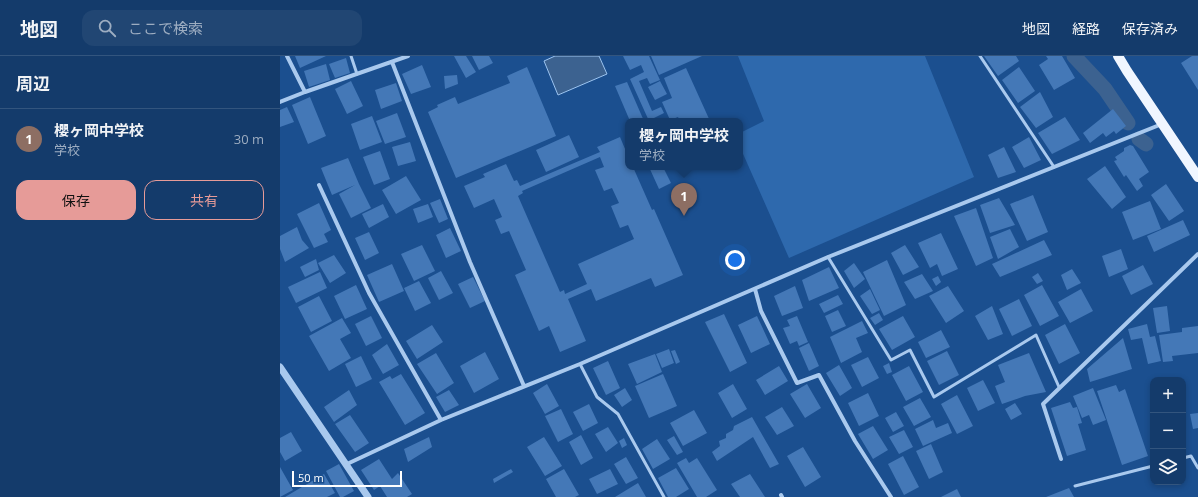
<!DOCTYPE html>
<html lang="ja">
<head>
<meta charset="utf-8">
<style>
	body { margin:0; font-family:"Open Sans","Noto Sans JP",sans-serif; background:#214673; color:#f1f3f6 }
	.controls { position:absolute; right:12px; bottom:12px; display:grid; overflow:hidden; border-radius:8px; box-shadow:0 2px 6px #0003 }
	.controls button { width:36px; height:36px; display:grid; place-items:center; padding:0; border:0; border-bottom:1px solid #33557e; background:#143b6b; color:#f1f3f6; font:20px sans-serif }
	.scale { position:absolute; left:12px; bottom:10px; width:110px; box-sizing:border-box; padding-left:4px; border:2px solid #fff; border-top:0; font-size:11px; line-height:14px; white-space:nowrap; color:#fff; -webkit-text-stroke:3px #1b4f8f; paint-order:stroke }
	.you { position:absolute; left:455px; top:204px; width:14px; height:14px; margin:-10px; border:3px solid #fff; border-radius:50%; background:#1a73e8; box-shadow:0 0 0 6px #1a73e833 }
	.badge { display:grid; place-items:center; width:26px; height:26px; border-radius:50%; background:#e69b98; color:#fff; font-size:13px; font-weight:700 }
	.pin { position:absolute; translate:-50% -33px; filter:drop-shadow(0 1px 2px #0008) }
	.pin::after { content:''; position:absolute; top:21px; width:14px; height:12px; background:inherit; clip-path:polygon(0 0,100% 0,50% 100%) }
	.popup { position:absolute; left:345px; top:62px; width:118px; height:52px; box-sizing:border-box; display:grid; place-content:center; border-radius:8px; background:#143b6b; filter:drop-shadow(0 1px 3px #0005); font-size:13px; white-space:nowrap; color:#9dadc1 }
	.popup b { font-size:15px; color:#f1f3f6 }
	.popup::after { content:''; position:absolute; left:50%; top:100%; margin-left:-8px; border:8px solid transparent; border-top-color:#143b6b }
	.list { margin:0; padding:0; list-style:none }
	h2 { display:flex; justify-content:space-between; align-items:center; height:52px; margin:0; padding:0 16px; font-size:17px }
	h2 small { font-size:13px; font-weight:400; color:#9dadc1 }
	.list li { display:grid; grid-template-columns:26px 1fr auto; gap:12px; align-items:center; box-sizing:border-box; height:60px; padding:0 16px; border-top:1px solid #33557e }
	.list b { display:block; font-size:15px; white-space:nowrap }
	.list p { margin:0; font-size:13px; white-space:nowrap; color:#9dadc1 }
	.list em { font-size:13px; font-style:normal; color:#9dadc1 }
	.actions { display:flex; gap:8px; padding:12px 16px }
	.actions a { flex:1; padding:9px 0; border:1px solid #e69b98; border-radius:12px; text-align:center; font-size:14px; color:#e69b98 }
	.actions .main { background:#e69b98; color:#111 }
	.icon { flex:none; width:22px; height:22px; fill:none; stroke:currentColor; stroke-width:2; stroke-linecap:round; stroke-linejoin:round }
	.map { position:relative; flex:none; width:918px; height:441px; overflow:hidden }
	header { display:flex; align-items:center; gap:24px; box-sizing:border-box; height:56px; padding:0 20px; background:#143b6b; border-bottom:1px solid #33557e }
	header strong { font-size:19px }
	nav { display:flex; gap:22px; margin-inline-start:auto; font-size:14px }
	.search { width:280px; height:36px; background:#214673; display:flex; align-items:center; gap:10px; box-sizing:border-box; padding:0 14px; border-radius:12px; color:#9dadc1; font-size:15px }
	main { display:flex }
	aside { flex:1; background:#143b6b }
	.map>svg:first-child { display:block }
</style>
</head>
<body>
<header>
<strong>地図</strong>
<div class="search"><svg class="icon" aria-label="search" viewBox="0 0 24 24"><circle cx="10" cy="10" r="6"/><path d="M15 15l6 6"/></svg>ここで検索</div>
<nav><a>地図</a><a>経路</a><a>保存済み</a></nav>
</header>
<main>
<aside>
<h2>周辺<small></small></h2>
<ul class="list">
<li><span class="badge" style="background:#8d6e63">1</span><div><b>櫻ヶ岡中学校</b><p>学校</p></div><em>30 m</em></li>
</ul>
<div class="actions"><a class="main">保存</a><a>共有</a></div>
</aside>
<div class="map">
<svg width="918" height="441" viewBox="0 0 918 441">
	<rect width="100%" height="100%" fill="#1b4f8f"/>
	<path fill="#2e69ad" d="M458 0H645L694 121 509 202 460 91V77L484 65Z"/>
	<path fill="#3c6290" stroke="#9cc4f0" d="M275 0H319L327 18 278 39 264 5Z"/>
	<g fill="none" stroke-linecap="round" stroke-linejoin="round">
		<path stroke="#3c6290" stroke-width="15" d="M794 0 825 33 848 67
			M859 83 866 88"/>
	</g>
	<path fill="#4478b7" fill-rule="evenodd" d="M15 0H46L20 12Z
		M174 0H186L196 16 186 22Z
		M192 0H209L213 7 199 14Z
		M343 0H369L380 24 370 28 367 22 359 25 372 55 381 51 384 57 374 62 375 65H369L350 23 364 16 361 9 350 14Z
		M371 0H422L379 19Z
		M704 0H736L739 5 718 20Z
		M766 0H782L795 22 774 34 759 9 768 3Z
		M912 0H918V34L901 7Z
		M66 2 70 17 55 22 49 8Z
		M46 8 50 24 29 31 24 15Z
		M142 9 151 31 131 38 122 18Z
		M247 11 276 80 176 122 148 56 158 51 157 49 175 41 178 48 230 27 227 20Z
		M739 11 755 35 738 47 722 24Z
		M406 12 430 65H400L398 61 390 64 382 46 392 42 384 22Z
		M177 19 178 28 165 33 164 20Z
		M71 25 83 50 67 58 55 33Z
		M380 25 387 38 375 44 368 31Z
		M347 26 364 65H350L335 30Z
		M116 27 122 45 101 53 95 34Z
		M760 36 773 61 756 72 740 51Z
		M30 41 46 80 28 88 12 49Z
		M7 51 14 66 0 71V54Z
		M833 53 846 70 836 78 834 75 826 81 823 77 810 87 803 77Z
		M117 57 126 81 105 88 96 65Z
		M92 60 102 86 80 94 71 68Z
		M785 61 800 84 772 98 758 77Z
		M289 79 299 101 266 116 256 94Z
		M340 81 348 100V111H353L372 154 374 153 403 219 375 231 371 222 316 245 311 233 288 243 306 285 280 296 269 270 259 275 235 219 246 214 229 175 221 178 215 164 222 161 214 143 194 152 184 130 205 121 203 118 226 108 234 125 237 124 240 130 320 96 317 91ZM320 101 324 111 315 114 324 135 332 132 339 147 331 150 340 172 348 169 354 183 298 208 307 228 285 238 284 234 280 236 238 140 243 137 242 135Z
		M749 81 761 104 744 112 732 91Z
		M130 86 136 105 118 110 112 91Z
		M850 89 853 90 869 116 859 123 863 130 857 135 846 119 844 121 834 105 837 104 835 101 844 95V92Z
		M724 91 736 116 718 122 708 99Z
		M100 95 110 123 94 129 83 101Z
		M68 102 79 128 91 152 71 162 59 138 75 129 52 139 41 112Z
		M825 110 846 141 832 153 807 123Z
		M369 111H383L391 127 379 133Z
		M126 120 141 144 116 158 102 134Z
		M886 128 904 155 889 165 871 139Z
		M753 139 768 176 747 185 730 148Z
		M719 142 735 169 710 177 700 149Z
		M160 143 168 163 159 167 150 147Z
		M870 145 881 173 853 184 842 156Z
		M39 147 51 174 44 178 48 186 34 192 17 158Z
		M103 148 109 161 89 172 82 158Z
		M148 148 153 161 138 167 133 153Z
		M696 152 713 202 696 210 674 160Z
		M903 164 910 179 874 196 867 180Z
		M17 171 22 184 29 192 5 206 0 193V180Z
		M170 172 181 195 166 202 156 179Z
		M730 173 739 191 718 203 710 181Z
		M89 176 99 197 85 204 75 182Z
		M661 177 678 213 662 220 657 208 650 212 638 187Z
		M764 184 772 199 720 221 712 208Z
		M142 189 155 215 134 225 121 198Z
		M625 189 639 211 623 219 611 197Z
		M841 193 848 213 829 221 822 200Z
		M54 199 66 217 50 227 38 207Z
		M36 203 39 214 25 221 20 211Z
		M607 204 626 249 604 260 583 216Z
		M574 207 585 223 574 232 564 215Z
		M112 208 124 235 99 246 87 219Z
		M863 209 873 228 851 239 842 220Z
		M549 211 559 232 529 245 522 224Z
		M792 213 801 227 787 234 781 219Z
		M161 215 173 237 159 244 148 222Z
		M40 216 47 232 16 247 8 231Z
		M758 217 763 225 757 228 752 221Z
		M642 218 653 235 635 243 624 226Z
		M658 220 661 226 656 230 652 223Z
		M193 221 205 245 190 252 178 228Z
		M139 225 151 247 135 255 124 232Z
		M76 229 87 253 65 263 54 240Z
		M762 229 779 260 760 270 744 239Z
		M515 230 523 252 502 260 494 240Z
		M668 230 684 255 666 267 649 240Z
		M590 233 600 254 592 258 580 240Z
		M801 233 813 255 790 267 778 246Z
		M558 239 563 248 544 257 539 248Z
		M39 240 52 265 31 276 18 251Z
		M739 243 752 270 732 280 719 253Z
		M712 250 723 278 708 284 695 260Z
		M887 250 890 275 877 277 873 252Z
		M558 254 566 270 552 276 545 260Z
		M599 257 603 264 595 269 590 262Z
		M444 258 467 307 450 316 425 266Z
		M91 260 102 282 86 290 75 268Z
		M477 260 490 288 471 297 458 269Z
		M517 260 528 286 519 290 517 285 510 288 503 272 510 270 507 264Z
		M623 260 635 281 612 294 599 273Z
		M62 262 71 277 60 283 71 302 49 315 29 280Z
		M582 265 588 277 576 282 582 296 561 307 550 281Z
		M785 268 800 297 779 308 765 279Z
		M867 268 870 281 875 280 881 305 868 308 862 282 851 284 848 273Z
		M152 269 163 286 137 303 126 285Z
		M918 270V297L892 300 893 305 883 306 879 279 902 276V272Z
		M661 274 670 291 646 302 638 286Z
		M843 282 852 313 810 326 807 313Z
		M529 287 539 310 529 315 519 292Z
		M107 288 119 309 103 318 92 299Z
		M389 293 394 307 382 312 376 298Z
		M395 294 400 306 396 308 391 295Z
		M667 295 679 319 659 329 647 305Z
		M205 296 219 323 194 337 180 310Z
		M156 297 174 327 157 338 137 308Z
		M749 297 766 336 745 340 722 348 715 330 725 326 718 309Z
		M375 298 382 316 357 328 348 308Z
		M81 300 92 323 76 331 65 308Z
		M588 301 599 322 582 331 571 309Z
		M328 305 340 332 326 339 313 312Z
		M609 307 612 316 607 318 603 310Z
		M559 309 572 332 560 340 546 317Z
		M499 310 508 325 485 339 476 324Z
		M629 310 643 336 626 345 612 319Z
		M121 318 145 357 125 369 99 326 110 320 112 323Z
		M383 318 397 350 369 362 355 330Z
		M703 324 715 347 698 355 687 332Z
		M267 328 279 350 265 358 253 337Z
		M453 328 467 353 452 362 438 337Z
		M527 328 541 352 525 362 510 338Z
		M836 329 839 336 845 333 868 400 842 409 817 335Z
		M345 332 352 344 342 351 334 339Z
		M813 332 826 364 813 369 809 359 802 362 793 340Z
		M69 334 77 349 54 366 44 351Z
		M169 334 179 349 165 356 156 341Z
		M588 337 599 360 579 370 568 347Z
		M677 339 693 370 677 378 661 348Z
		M640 342 651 361 634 370 623 351Z
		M790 346 793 352 797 351 802 367 798 368 806 394 787 400 771 352Z
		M735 347 742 358 731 364 725 353Z
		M309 348 318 367 303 375 293 356Z
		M502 351 514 370 497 379 485 361Z
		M281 353 293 378 278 386 265 360Z
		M414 354 427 377 403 390 390 367Z
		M616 356 624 370 613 376 605 362Z
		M918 357V372L913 373 910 358Z
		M70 359 89 387 75 396 55 368Z
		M472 361 499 408 490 412 473 381 437 405 432 396 440 390 439 385 446 382V378L453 374 454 370Z
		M653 364 656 372 668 367 672 377 643 390 635 373Z
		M593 370 608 394 593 403 578 378Z
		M328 371 338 387 326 396 315 378Z
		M624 374 633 391 619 398 609 381Z
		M11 376 22 395 5 405 0 396V382Z
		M301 379 313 402 301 409 289 386Z
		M394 380 403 396 397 399 387 384Z
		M149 381 152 391 128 406 124 393Z
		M264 381 282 410 265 420 247 391Z
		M344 382 347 389 342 392 339 385Z
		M377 383 390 403 373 413 362 393Z
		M651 388 663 416 649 423 636 395Z
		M523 391 541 421 525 431 507 400Z
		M623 400 639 431 624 439 608 408Z
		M346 401 358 422 346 428 334 408Z
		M406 402 409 407 417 402 437 434 426 441H417L397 407Z
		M99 403 112 423 118 417 132 438 127 441H107L100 430 94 434 81 414Z
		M59 408 74 435 63 441H60L46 415Z
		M0 411 13 434 0 441Z
		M396 412 409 433 396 441H388L378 422Z
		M231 413 233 416 214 427 213 423Z
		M284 413 299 439 295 441H276L266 423Z
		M330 413 338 428 317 438 309 423Z
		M44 418 55 437 47 441H5Z
		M470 418 485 441H460L451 428Z
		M358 427 366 441H335Z
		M789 432 794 441H766Z
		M677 433 681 441H661Z"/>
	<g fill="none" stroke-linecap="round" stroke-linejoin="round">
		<path stroke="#a9c9ee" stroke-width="3" d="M71 0 77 18
			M700 0 774 111
			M548 201 611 304 630 294 654 341 756 279 779 331
			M300 308 317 341 338 358 384 441
			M903 402 911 400 918 412
			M795 430 873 410"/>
		<path stroke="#a9c9ee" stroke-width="4" d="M7 0 25 36
			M112 6 190 206 244 330
			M0 46 25 36 128 0
			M39 129 89 237 161 364
			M475 233 481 255 517 327 539 319 575 385 611 441
			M781 403 763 348 918 198
			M67 408 161 364 300 308 548 201 882 68
			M501 439 502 441"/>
		<path stroke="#a9c9ee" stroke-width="7" d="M0 311 88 441"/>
		<path stroke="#f0f6ff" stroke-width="10" d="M838 0 847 15 918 121"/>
	</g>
</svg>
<div class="controls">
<button>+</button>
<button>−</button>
<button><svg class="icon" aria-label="layers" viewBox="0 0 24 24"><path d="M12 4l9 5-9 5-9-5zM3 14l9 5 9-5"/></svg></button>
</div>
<div class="scale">50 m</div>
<div class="you"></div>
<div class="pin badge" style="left:404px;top:160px;background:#8d6e63">1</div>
<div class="popup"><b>櫻ヶ岡中学校</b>学校</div>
</div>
</main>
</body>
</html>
